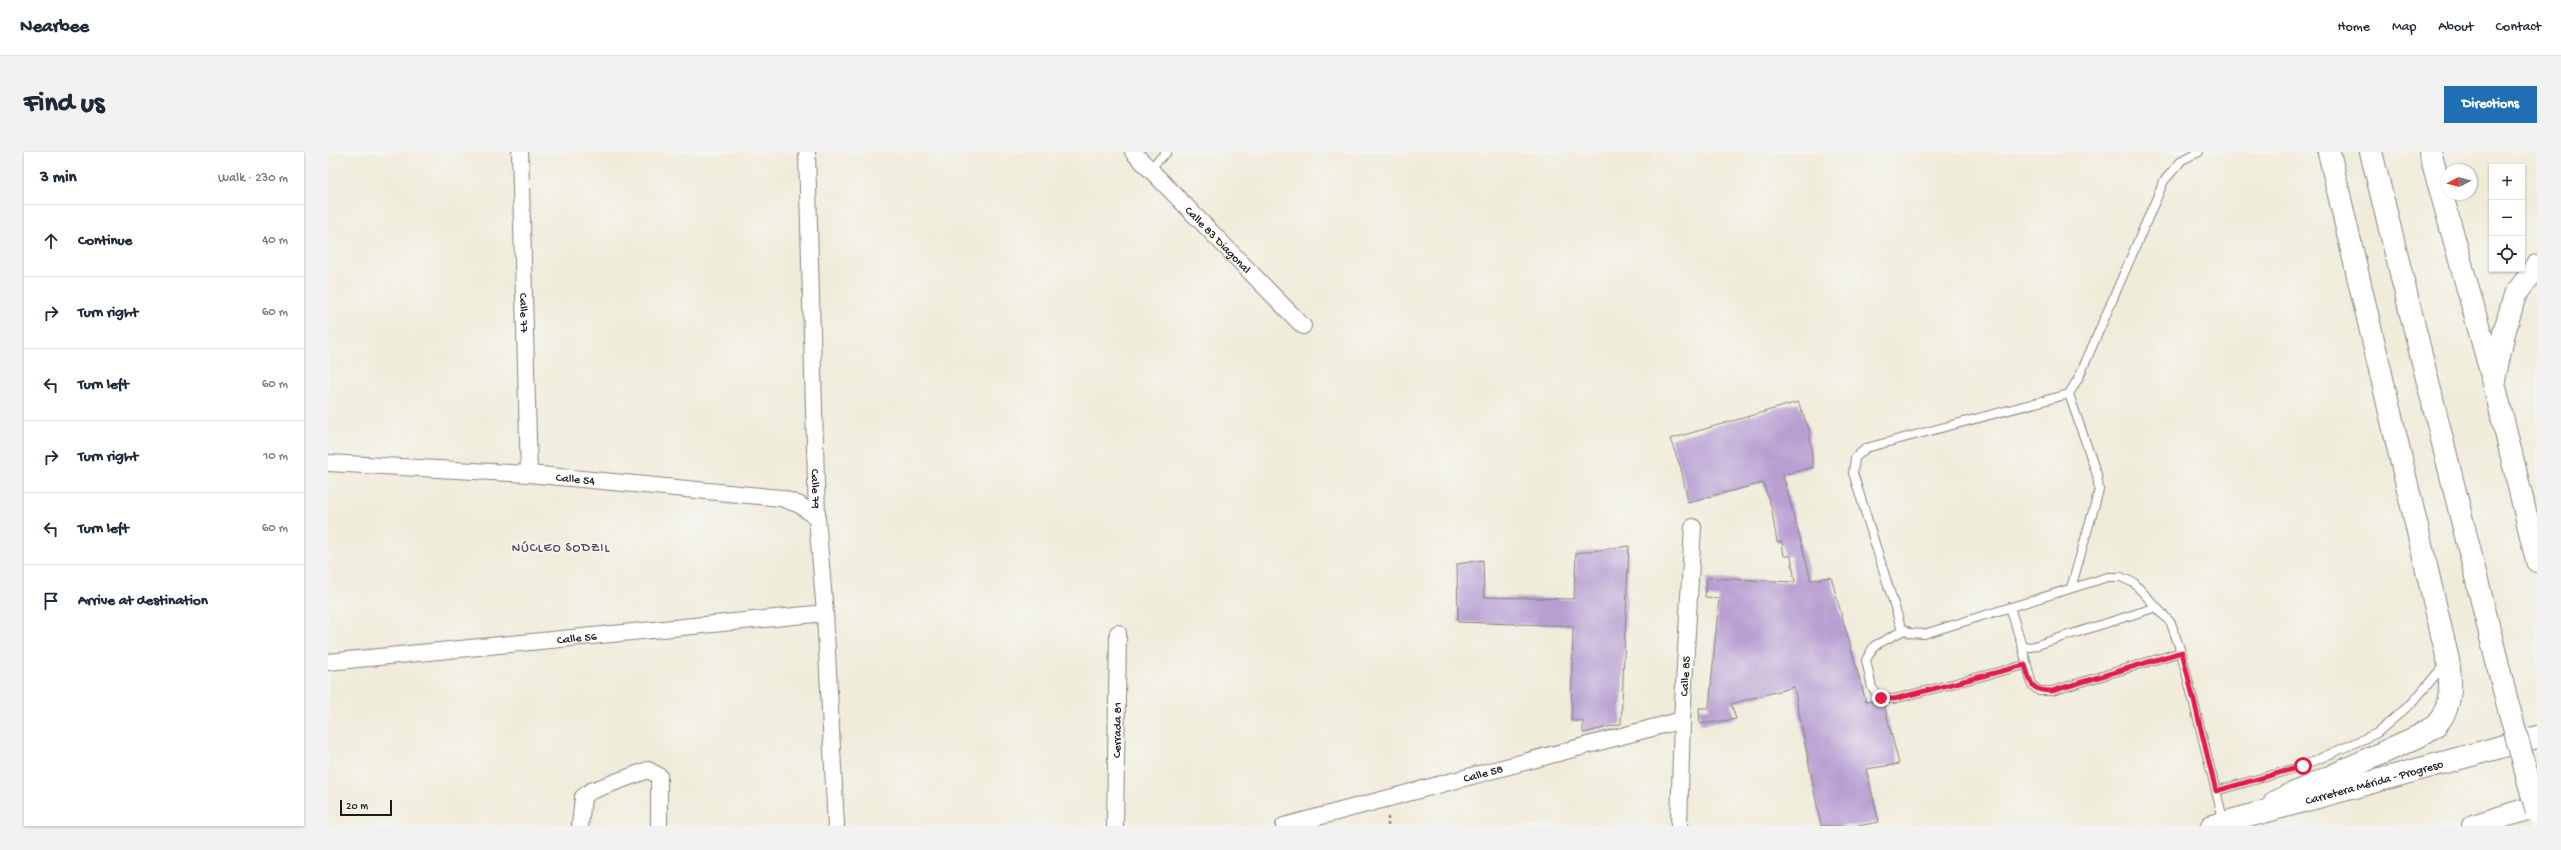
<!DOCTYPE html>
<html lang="en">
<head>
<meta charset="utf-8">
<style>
	body { margin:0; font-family:"Gochi Hand",sans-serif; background:#f2f2f3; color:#1f2937 }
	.controls { position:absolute; right:12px; top:12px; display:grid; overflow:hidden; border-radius:0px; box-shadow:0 1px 3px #0004 }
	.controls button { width:36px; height:36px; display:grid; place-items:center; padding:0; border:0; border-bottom:1px solid #e0e1e3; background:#fff; color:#1f2937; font:20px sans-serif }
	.compass { position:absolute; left:2113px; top:12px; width:36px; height:36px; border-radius:50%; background:#fff; box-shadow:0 1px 3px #0004; rotate:263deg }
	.scale { position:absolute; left:12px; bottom:10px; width:52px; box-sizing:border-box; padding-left:4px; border:2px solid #1c1c1c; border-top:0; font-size:11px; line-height:14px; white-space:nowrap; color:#1c1c1c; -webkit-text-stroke:3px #f6f6f2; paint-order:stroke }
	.stop { position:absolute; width:12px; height:12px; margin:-9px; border:3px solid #e11d48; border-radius:50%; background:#fff }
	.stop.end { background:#e11d48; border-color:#fff; box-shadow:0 1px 4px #0008 }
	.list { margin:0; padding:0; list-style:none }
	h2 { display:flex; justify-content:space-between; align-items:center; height:52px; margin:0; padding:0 16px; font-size:17px }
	h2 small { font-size:13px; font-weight:400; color:#747a83 }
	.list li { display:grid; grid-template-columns:26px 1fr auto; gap:12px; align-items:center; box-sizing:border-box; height:72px; padding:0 16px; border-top:1px solid #e0e1e3 }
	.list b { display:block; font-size:15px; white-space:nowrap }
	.list em { font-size:13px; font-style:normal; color:#747a83 }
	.icon { flex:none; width:22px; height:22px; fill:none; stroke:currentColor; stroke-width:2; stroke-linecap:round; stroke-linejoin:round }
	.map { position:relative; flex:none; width:2209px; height:674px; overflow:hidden; border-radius:0px }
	header { display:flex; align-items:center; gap:24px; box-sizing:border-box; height:56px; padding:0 20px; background:#fff; border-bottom:1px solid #e0e1e3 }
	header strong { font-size:19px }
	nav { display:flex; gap:22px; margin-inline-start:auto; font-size:14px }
	.intro { display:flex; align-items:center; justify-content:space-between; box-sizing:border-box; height:96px; padding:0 24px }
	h1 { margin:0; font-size:28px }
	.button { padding:10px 18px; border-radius:0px; background:#1f6fb2; color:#fff; font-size:14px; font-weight:700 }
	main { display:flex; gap:24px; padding:0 24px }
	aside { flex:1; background:#fff; border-radius:0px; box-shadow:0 1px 3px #0004 }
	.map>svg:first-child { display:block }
</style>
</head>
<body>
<header>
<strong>Nearbee</strong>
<nav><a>Home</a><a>Map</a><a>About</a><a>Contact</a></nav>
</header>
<div class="intro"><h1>Find us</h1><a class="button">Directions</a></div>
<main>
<aside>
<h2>3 min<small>Walk · 230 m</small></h2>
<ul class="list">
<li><svg class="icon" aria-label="ahead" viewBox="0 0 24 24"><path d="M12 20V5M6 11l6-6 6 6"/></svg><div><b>Continue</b></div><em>40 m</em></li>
<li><svg class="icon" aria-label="right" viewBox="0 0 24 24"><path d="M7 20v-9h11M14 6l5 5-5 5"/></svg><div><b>Turn right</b></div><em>60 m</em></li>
<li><svg class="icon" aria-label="left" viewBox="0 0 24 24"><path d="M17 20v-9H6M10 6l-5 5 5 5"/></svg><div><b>Turn left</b></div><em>60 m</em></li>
<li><svg class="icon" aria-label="right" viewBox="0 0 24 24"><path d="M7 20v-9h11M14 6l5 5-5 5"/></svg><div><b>Turn right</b></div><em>10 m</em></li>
<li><svg class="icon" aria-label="left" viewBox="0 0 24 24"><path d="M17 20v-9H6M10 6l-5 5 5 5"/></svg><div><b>Turn left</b></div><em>60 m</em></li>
<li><svg class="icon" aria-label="arrive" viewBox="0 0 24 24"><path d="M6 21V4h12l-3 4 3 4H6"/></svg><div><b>Arrive at destination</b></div></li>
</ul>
</aside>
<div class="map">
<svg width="2209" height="674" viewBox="0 0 2209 674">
	<rect width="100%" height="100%" fill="#f6f6f2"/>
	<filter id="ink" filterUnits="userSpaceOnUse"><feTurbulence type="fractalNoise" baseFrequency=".025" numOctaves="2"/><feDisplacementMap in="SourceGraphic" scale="8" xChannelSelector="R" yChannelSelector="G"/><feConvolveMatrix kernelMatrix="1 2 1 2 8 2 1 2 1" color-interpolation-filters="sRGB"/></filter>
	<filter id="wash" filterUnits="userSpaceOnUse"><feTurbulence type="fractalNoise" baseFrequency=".012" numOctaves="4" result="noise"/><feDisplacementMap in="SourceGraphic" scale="16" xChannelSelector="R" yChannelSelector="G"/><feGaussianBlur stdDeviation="0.9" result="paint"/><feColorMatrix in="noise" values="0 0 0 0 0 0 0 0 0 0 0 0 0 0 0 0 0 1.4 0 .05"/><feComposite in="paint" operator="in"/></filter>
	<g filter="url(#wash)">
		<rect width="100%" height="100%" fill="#f0ecda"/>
		<g id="blocks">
			<path fill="#b89fd2" d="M1470 250 1481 277 1485 315 1455 323 1483 428 1503 425 1538 550 1548 548 1556 552 1571 612 1538 617 1551 670 1530 674H1493L1466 535 1403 552 1408 567 1372 572 1371 556H1381L1391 446 1377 445 1379 426 1467 430 1463 404H1456L1454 390H1449L1443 354 1435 331 1360 350 1353 316 1342 287Z
				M1301 394 1293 572 1255 581V569H1243L1245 474 1130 470 1129 412 1155 408 1156 445 1246 447 1248 401Z"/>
		</g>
	</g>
	<g filter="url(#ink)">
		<use href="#blocks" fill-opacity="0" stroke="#86847b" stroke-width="1"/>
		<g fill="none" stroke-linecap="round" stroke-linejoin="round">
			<defs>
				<path id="service" d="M1871 0 1854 8 1836 29 1751 225 1741 242 1538 296 1527 306 1525 321 1573 475 1582 481 1596 482 1780 425H1793L1806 431 1843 471 1853 500 1896 671
					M821 17 839 0
					M1741 242 1769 323 1771 338 1743 436
					M1682 455 1694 494 1703 495 1829 455
					M1576 478 1546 494 1538 508 1544 536 1553 546 1566 547 1697 513
					M1694 494 1704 533 1711 539H1724L1853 500
					M1888 639 1975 614 2049 581 2085 550 2117 512"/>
				<g id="minor">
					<path id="s1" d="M192 0 201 322"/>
					<path id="s2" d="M479 0 489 366 497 461 508 674"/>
					<path id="s3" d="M805 0 975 174"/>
					<path id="s4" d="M0 311 201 322 453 346 472 353 489 366"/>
					<path id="s5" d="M0 510 497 461"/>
					<path d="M252 674 255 645 263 639 320 618 331 624V674"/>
					<path id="s6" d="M787 674 790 481"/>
					<path id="s7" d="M956 674 1354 568"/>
					<path id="s8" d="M1351 674 1354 568 1365 375"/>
				</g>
				<path id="secondary" d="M1947 650 2091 584C2096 580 2104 577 2109 572 2125 554 2123 529 2120 508L2001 0"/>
				<g id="trunk">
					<path d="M2043 0 2178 546"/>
					<path d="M2102 0 2166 231 2209 409"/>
					<path d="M2166 228 2176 181 2187 143 2209 114"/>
					<path id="s9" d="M1884 674 2209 585"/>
					<path d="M2145 674 2209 654"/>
				</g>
			</defs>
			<use href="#service" stroke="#86847b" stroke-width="10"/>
			<use href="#minor" stroke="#86847b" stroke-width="18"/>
			<use href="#secondary" stroke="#86847b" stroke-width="24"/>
			<use href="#trunk" stroke="#86847b" stroke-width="24"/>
			<path stroke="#86847b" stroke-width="2.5" stroke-dasharray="3 3" stroke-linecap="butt" d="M1060 674V663"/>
			<use href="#service" stroke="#fff" stroke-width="8"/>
			<use href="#minor" stroke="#fff" stroke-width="16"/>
			<use href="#secondary" stroke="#fff" stroke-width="22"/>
			<use href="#trunk" stroke="#fff" stroke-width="22"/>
			<defs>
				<path id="trunk-bridge" d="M2178 546 2209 660"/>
			</defs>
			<use href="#trunk-bridge" stroke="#86847b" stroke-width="24" stroke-linecap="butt"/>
			<use href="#trunk-bridge" stroke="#fff" stroke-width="22"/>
		</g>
	</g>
	<g fill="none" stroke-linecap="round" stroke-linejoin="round" filter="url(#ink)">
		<path stroke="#e11d48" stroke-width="5" d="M1553 546 1566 547 1697 513C1703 531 1702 539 1724 539L1854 500 1888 639 1975 614"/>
	</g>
	<g text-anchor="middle" stroke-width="3" stroke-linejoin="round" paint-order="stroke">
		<g font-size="12" fill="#1c1c1c" stroke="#f6f6f2">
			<text dy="4" stroke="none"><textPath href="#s3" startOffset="122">Calle 83 Diagonal</textPath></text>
			<text dy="4" stroke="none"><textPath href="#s1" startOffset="161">Calle 77</textPath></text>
			<text dy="4" stroke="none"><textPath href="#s4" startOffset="248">Calle 54</textPath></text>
			<text dy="4" stroke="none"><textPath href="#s2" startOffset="337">Calle 79</textPath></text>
			<text dy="4" stroke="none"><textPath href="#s5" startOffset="250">Calle 56</textPath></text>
			<text dy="4" stroke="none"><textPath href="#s8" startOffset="150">Calle 85</textPath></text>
			<text dy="4" stroke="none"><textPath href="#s6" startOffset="96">Cerrada 81</textPath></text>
			<text dy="4" stroke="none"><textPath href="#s7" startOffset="206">Calle 58</textPath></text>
			<text dy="4" stroke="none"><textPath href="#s9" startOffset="168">Carretera Mérida - Progreso</textPath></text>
		</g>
		<g font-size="13" letter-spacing="1" fill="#534a5c" stroke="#f6f6f2">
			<text x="233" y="399">NÚCLEO SODZIL</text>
		</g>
	</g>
</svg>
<div class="controls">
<button>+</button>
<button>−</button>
<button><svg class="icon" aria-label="locate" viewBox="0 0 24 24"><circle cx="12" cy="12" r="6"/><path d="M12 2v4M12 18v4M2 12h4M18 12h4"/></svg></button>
</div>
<svg class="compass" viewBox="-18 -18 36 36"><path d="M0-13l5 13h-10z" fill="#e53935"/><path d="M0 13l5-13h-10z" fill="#747a83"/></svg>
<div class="scale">20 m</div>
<div class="stop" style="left:1975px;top:614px"></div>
<div class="stop end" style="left:1553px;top:546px"></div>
</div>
</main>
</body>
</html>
